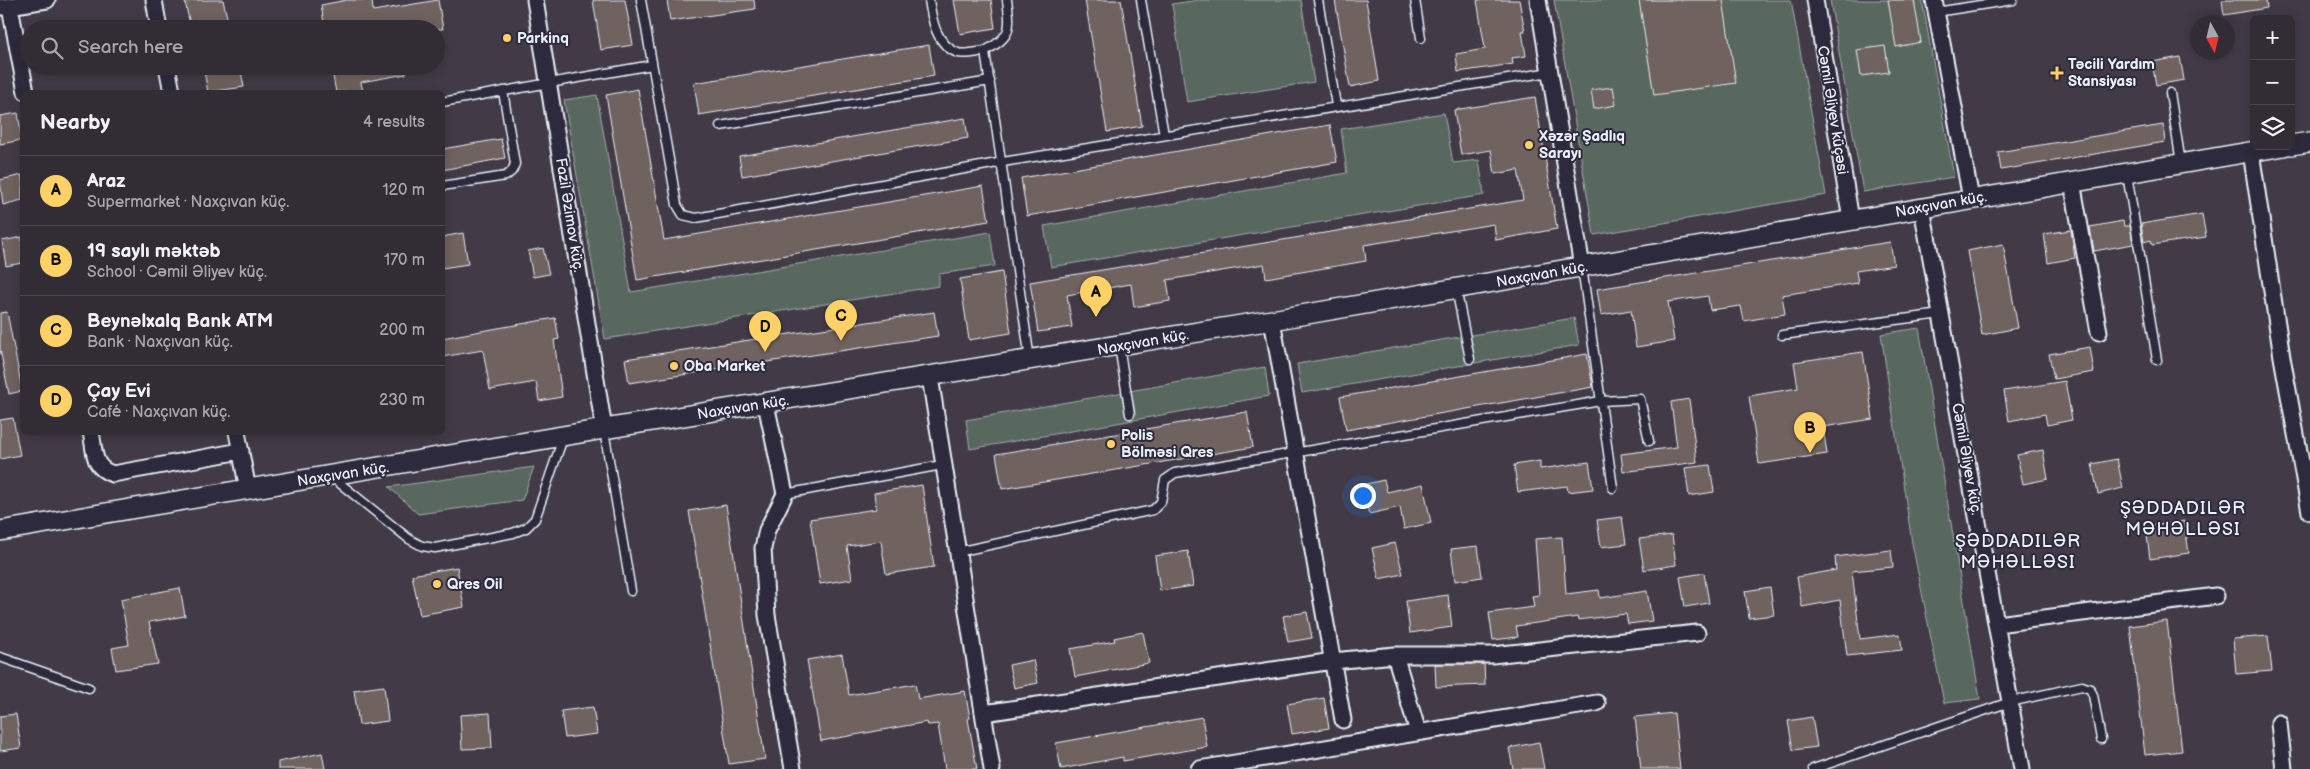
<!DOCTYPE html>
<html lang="en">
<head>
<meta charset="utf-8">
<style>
	body { margin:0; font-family:"Balsamiq Sans",sans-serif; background:#3d3841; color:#f1f3f6 }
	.controls { position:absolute; right:15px; top:15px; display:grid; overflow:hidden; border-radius:8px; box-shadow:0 2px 12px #0003 }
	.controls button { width:45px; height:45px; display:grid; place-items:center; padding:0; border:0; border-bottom:1px solid #4d4850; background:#322c35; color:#f1f3f6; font:25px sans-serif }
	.compass { position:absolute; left:2190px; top:15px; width:45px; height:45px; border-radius:50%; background:#322c35; box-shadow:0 2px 12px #0003; rotate:172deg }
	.you { position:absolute; left:1362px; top:495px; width:18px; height:18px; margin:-12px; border:4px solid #fff; border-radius:50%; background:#1a73e8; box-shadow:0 0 0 8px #1a73e833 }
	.badge { display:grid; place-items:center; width:32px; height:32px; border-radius:50%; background:#ffd166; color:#111; font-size:16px; font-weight:700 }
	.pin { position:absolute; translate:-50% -41px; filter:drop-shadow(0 1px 2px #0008) }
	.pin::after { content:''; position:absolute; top:26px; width:18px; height:15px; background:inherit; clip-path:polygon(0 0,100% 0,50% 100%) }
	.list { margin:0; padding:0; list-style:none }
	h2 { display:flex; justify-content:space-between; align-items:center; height:65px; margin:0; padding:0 20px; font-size:21px }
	h2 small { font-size:16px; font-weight:400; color:#a8a7ad }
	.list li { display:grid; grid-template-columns:32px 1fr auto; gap:15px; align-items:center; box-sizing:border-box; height:70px; padding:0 20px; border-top:1px solid #4d4850 }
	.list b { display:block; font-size:19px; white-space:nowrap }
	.list p { margin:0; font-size:16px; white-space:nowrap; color:#a8a7ad }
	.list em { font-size:16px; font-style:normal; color:#a8a7ad }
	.icon { flex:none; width:28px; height:28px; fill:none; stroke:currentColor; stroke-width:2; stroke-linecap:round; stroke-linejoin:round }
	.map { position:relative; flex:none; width:2310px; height:769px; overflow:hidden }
	.search { position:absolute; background:#322c35; box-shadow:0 2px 12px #0003; left:20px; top:20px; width:425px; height:55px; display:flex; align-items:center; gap:12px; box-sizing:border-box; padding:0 18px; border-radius:28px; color:#a8a7ad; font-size:19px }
	.panel { position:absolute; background:#322c35; box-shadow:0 2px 12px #0003; left:20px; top:90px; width:425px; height:345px; border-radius:8px }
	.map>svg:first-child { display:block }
</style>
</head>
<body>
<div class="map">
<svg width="2310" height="769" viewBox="0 0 2310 769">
	<rect width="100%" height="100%" fill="#423b47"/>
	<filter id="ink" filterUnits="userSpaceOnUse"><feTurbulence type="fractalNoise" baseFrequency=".02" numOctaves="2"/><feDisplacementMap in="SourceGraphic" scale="10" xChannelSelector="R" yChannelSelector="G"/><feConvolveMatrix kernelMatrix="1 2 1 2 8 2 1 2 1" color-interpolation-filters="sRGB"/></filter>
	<g filter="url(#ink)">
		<path fill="#58685f" stroke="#a0acac" d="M1199 0H1301L1314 82 1187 102 1172 4Z
			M1554 0H1791L1826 195 1594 235Z
			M1830 0H1922L1954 177 1863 192Z
			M597 95 631 292 990 232 995 266 939 274V286L605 339 564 100Z
			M1444 113 1453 163 1479 160 1484 195 1051 267 1044 226 1347 173 1341 129Z
			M1574 318 1579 345 1302 393 1297 364Z
			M1919 328 1980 699 1944 703 1912 543 1881 334Z
			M1265 367 1269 396 970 449 966 420Z
			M534 467 522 500 418 514 389 487Z"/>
		<path fill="#70625e" stroke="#e8f1f8" d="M196 0H223L229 26 218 29H191L185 2Z
			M347 0H372L373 11 438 0 443 29H325L321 5Z
			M593 0H625L633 45 601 50Z
			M667 0H754L755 9 670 21Z
			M954 0H991L995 28 960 34Z
			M1085 0H1121L1142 126 1107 132Z
			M1335 0H1366L1379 81 1350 87Z
			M1477 0H1519L1525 31H1522L1526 56 1512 58 1513 64 1458 72 1456 54 1485 49Z
			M1639 0H1723L1736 83 1654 95Z
			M1888 0H1914L1921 42 1896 47Z
			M2222 0H2266L2267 8 2224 15Z
			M929 45 934 76 699 115 694 83Z
			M1885 46 1889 72 1861 76 1857 50Z
			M2180 57 2184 80 2156 85 2152 62Z
			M203 66H240L244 87 208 92Z
			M331 66H405L406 74 361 82 363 92H336Z
			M1613 87 1616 105 1594 109 1591 90Z
			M638 89 664 240 983 186 989 221 637 280 606 95Z
			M1535 97 1557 229 1496 240 1494 224 1364 245 1366 261 1266 278 1264 264 1167 280 1170 301 1134 307 1131 284 1067 295 1072 327 1038 332 1030 282 1523 200 1518 170 1495 174 1491 150 1461 155 1454 110Z
			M18 113 22 140 0 144V116Z
			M965 118 968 138 742 176 739 156Z
			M1330 125 1337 162 1027 216 1021 178Z
			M2163 125 2165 142 2001 170 1998 152Z
			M501 139 505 158 442 170V149Z
			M22 175V200L3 205 0 180Z
			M2202 214 2206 237 2152 245 2151 240 2144 242 2141 224Z
			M2123 221 2124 226H2130L2133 244 2094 251 2090 227Z
			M2071 230 2075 258 2048 263 2044 234Z
			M463 233 468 264 442 268V237Z
			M22 237V263L6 266 2 241Z
			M1890 242 1894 265 1856 271 1858 283 1782 295 1785 314 1744 321 1741 306 1710 310 1708 296 1668 302 1674 341 1636 347 1631 310 1601 315 1597 289Z
			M2003 244 2018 328 1982 335 1967 251Z
			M543 248 549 274 533 277 528 251Z
			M1002 272 1011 333 969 340 960 279Z
			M7 312 22 389V391L9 394 0 349V313Z
			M934 312 938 336 629 383 625 359Z
			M555 318 559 339 554 340 562 397 539 401 536 382 490 390 483 350 442 357V338Z
			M2090 347 2094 372 2054 379 2049 354Z
			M1863 352 1873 419 1823 427 1827 454 1759 464 1749 396 1798 388 1794 362Z
			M1587 354 1593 387 1346 430 1340 397Z
			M2065 381 2072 420 2047 425 2045 414 2009 421 2004 391Z
			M1689 399 1697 462 1623 472 1621 454 1677 447 1671 402Z
			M1247 412 1253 447 1002 489 996 454Z
			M13 418 20 455 0 459V420Z
			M2043 450 2048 479 2023 484 2017 455Z
			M2117 459 2123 488 2098 494 2092 464Z
			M1540 461V469L1589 462 1593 489 1568 492 1567 486 1518 492 1514 465Z
			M1710 465 1714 492 1689 496 1685 468Z
			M1384 480 1387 492 1423 484 1431 523 1404 529 1400 507 1369 514 1362 485Z
			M922 485 934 567 886 574 881 541 847 546 852 579 820 584 810 519 876 509 874 493Z
			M726 505 765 759 729 764 689 511Z
			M1622 517 1626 544 1601 547 1597 520Z
			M2184 521 2189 553 2150 559 2146 527Z
			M1672 535 1676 565 1644 570 1639 539Z
			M1562 537 1566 594 1599 590 1600 598 1647 591 1652 621 1628 624 1626 614 1578 620 1577 617 1516 626 1518 637 1493 640 1489 613 1534 607 1532 596 1539 595 1535 539Z
			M1395 543 1403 574 1379 579 1372 548Z
			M1478 546 1482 577 1455 581 1451 549Z
			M1891 550 1893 567 1852 571 1860 639 1900 634 1902 650 1847 656 1840 600 1802 607 1797 577 1836 570 1835 557Z
			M1188 551 1193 586 1160 591 1155 556Z
			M457 567 464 607 420 615 412 575Z
			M1704 573 1709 603 1685 607 1680 577Z
			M1770 587 1774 615 1749 618 1745 591Z
			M180 588 185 616 149 622 158 664 116 670 112 648 129 645 121 599Z
			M1448 595 1452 627 1410 633 1406 601Z
			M1307 612 1312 638 1288 642 1283 616Z
			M2167 621 2182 751 2145 755 2130 626Z
			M1143 632 1149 663 1075 677 1070 649 1115 641 1114 638Z
			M2268 636 2272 671 2236 674 2233 639Z
			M842 654 849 695 915 684 918 699 965 691 970 718 968 719 977 769H945L938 724 928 725 927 722 821 741 807 660Z
			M1033 660 1038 683 1014 688 1009 665Z
			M1435 664H1484L1485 685 1436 687Z
			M384 686 388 721 359 725 354 690Z
			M1324 698 1329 728 1292 734 1287 704Z
			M593 707 597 734 565 738 561 711Z
			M490 713 492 748 462 749 460 715Z
			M1674 713 1680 769H1641L1635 717Z
			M16 714 21 748 0 751V716Z
			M1202 717 1207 747 1123 761V757L1061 769 1056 743Z
			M1812 717 1817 747 1793 750 1788 721Z
			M1539 742 1544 769H1513L1509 748Z
			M322 753 325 769H278V762Z"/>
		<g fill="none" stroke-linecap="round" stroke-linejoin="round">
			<defs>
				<path id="service" d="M641 0 677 205 683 215 696 218 1003 162 1550 72
					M929 0C932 20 936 45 958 53 965 55 978 52 985 51
					M1007 0C1011 29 1012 36 985 51L1030 360
					M1141 0 1164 135
					M1318 0 1336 105
					M1415 0 1421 38
					M1936 12 2013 0
					M2170 93 2181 163
					M442 102 652 65
					M720 126 990 81
					M2127 174 2157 360
					M442 186 506 176 512 171 515 164 503 91
					M1582 267 1613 488
					M1456 288 1470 359
					M1782 335 1941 314
					M1119 346 1130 414
					M604 430 631 591
					M332 477 409 539 422 546 435 548 513 533 526 528 535 519 563 438
					M785 494 942 465
					M957 552 1153 510 1161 502 1165 480 1175 473 1601 401 1640 399 1649 441
					M0 657 89 688
					M1813 769 2010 702 2082 686 2090 689 2093 695 2101 739"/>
				<path id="minor" d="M154 0 159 29
					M535 0 604 429
					M1538 0 1582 267
					M1815 0 1851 220
					M1934 0 1971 199
					M2 7 47 0
					M10 7 26 92
					M167 66 172 92
					M2251 152 2282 357 2310 512
					M2072 182 2099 332
					M1922 208 2022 769
					M1272 320 1343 720
					M930 377 992 769
					M766 404 785 494 767 530 763 548 767 615 793 769
					M91 432C95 451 92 468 113 474L241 451
					M237 432 248 490
					M1997 624 2216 596
					M1395 655 1418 732
					M984 713 1333 661 1395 655H1492L1697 633
					M2279 723 2284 769
					M1199 769 1597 703"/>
				<path id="tertiary" d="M2291 145 2310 142
					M0 531 604 429 1272 320 2284 146"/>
			</defs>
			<use href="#service" stroke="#e8f1f8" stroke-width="11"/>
			<use href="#minor" stroke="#e8f1f8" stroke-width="19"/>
			<use href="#tertiary" stroke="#e8f1f8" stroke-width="22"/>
			<use href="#service" stroke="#2f2a3d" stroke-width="8"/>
			<use href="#minor" stroke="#2f2a3d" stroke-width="15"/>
			<use href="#tertiary" stroke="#2f2a3d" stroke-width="19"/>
		</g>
	</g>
	<g fill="#ffd166" stroke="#2f2a3d" stroke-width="2">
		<circle cx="507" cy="38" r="5"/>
		<path d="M2054.5 65.5h5v5h5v5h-5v5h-5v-5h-5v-5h5z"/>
		<circle cx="1529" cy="145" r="5"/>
		<circle cx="674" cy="366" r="5"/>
		<circle cx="1111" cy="444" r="5"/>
		<circle cx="437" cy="584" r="5"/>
	</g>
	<g text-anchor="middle" stroke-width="4" stroke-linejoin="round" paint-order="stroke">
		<g font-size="15" font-weight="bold" fill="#e8f1f8" stroke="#2f2a3d" text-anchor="start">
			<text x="517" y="43">Parkinq</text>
			<text x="2068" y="69">Təcili Yardım<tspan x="2068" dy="17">Stansiyası</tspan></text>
			<text x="1539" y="141">Xəzər Şadlıq<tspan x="1539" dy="17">Sarayı</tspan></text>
			<text x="684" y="371">Oba Market</text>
			<text x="1121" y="440">Polis<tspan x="1121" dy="17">Bölməsi Qres</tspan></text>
			<text x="447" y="589">Qres Oil</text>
		</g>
		<g font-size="15" fill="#e8f1f8" stroke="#2f2a3d">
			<text transform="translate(1833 110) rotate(81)" y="5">Cəmil Əliyev küçəsi</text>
			<text transform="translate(1941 204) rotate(-10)" y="5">Naxçıvan küç.</text>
			<text transform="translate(570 215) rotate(81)" y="5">Fazil Əzimov küç.</text>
			<text transform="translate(1542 274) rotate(-10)" y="5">Naxçıvan küç.</text>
			<text transform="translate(1143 342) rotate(-10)" y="5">Naxçıvan küç.</text>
			<text transform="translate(743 407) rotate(-9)" y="5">Naxçıvan küç.</text>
			<text transform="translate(1967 459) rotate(80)" y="5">Cəmil Əliyev küç.</text>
			<text transform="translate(343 474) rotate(-9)" y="5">Naxçıvan küç.</text>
		</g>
		<g font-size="18" letter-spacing="1" fill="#e8f1f8" stroke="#2f2a3d">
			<text x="2183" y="514">ŞƏDDADILƏR<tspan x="2183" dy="21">MƏHƏLLƏSI</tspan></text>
			<text x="2018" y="547">ŞƏDDADILƏR<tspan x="2018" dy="21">MƏHƏLLƏSI</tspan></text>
		</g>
	</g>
</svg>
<div class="controls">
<button>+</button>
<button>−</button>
<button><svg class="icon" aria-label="layers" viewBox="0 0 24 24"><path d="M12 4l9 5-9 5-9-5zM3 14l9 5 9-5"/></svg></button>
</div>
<svg class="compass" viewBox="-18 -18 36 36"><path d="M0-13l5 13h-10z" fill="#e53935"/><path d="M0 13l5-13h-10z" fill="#a8a7ad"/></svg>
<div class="you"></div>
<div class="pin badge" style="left:1096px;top:317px">A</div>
<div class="pin badge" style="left:1810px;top:453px">B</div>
<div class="pin badge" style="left:841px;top:341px">C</div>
<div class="pin badge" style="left:765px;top:352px">D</div>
<div class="search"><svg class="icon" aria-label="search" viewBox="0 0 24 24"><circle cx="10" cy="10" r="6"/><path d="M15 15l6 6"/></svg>Search here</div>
<section class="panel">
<h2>Nearby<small>4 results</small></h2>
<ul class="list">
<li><span class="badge">A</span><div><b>Araz</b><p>Supermarket · Naxçıvan küç.</p></div><em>120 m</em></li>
<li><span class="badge">B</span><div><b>19 saylı məktəb</b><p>School · Cəmil Əliyev küç.</p></div><em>170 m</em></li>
<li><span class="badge">C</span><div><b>Beynəlxalq Bank ATM</b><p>Bank · Naxçıvan küç.</p></div><em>200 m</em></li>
<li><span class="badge">D</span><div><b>Çay Evi</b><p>Café · Naxçıvan küç.</p></div><em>230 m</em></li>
</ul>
</section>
</div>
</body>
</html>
